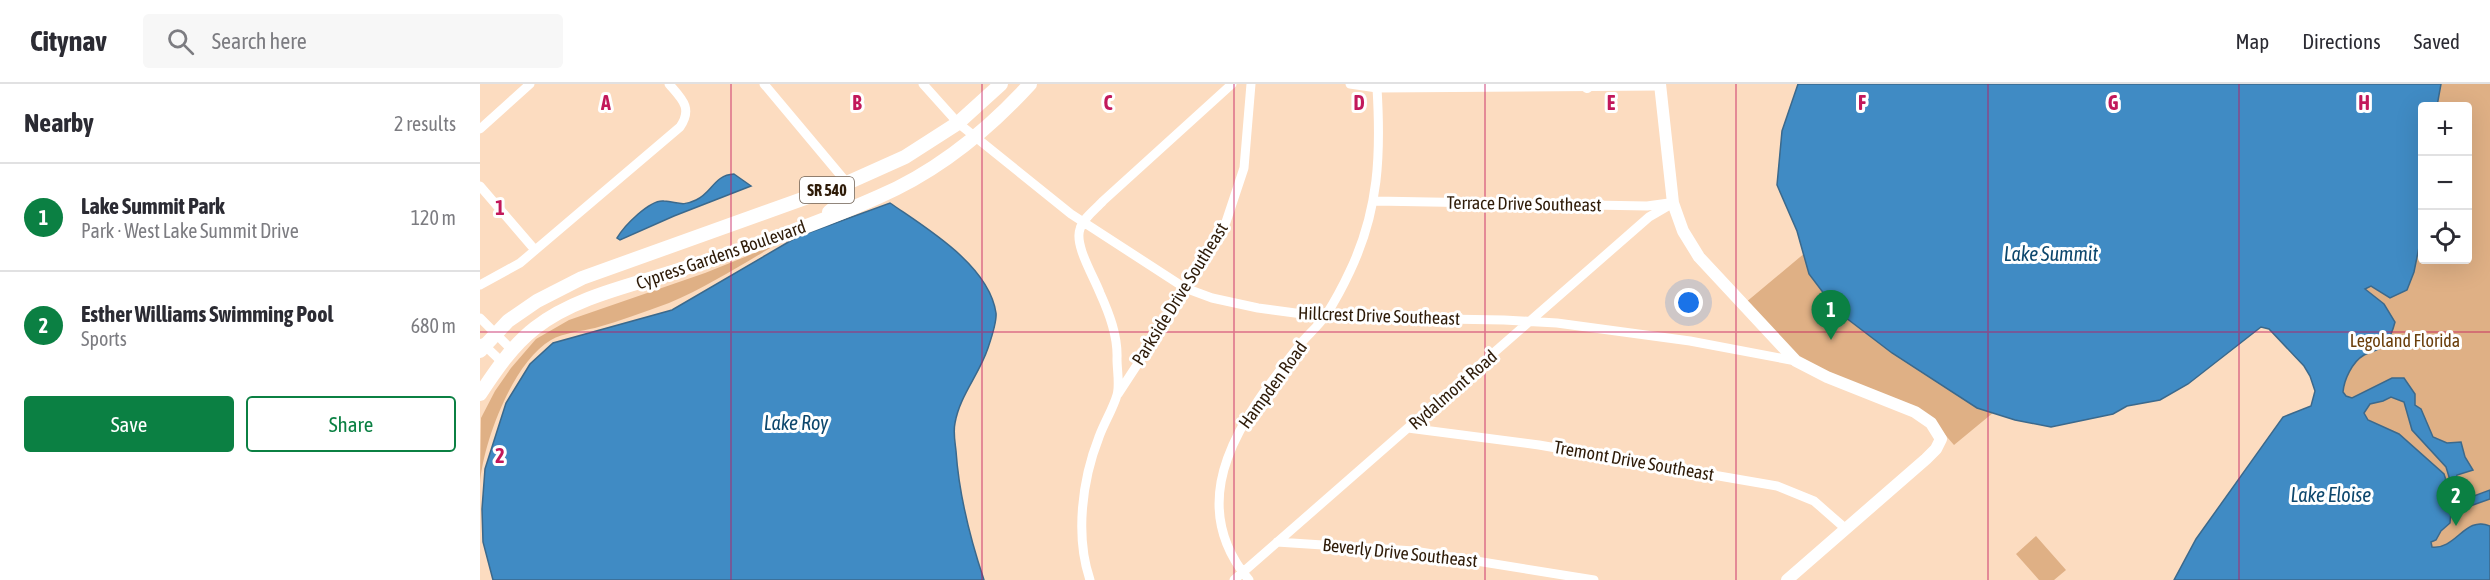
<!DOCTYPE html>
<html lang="en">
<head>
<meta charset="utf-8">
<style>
	body { margin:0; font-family:"Asap Condensed",sans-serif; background:#f7f7f7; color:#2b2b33 }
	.controls { position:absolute; right:18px; top:18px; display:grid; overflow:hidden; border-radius:6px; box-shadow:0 6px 24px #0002 }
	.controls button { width:54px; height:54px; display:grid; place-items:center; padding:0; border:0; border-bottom:2px solid #e1e1e2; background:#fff; color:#2b2b33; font:30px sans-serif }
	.you { position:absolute; left:1209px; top:219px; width:21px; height:21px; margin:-15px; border:4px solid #fff; border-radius:50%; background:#1a73e8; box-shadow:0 0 0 9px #1a73e833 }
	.badge { display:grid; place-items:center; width:39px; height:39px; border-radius:50%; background:#0b8043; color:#fff; font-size:20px; font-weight:700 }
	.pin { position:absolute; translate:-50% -50px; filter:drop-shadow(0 2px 3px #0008) }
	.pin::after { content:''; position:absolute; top:32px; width:21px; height:18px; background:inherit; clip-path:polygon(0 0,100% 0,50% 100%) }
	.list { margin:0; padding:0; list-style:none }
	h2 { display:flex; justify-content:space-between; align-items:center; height:78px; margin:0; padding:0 24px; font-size:26px }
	h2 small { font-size:20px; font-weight:400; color:#7c7c81 }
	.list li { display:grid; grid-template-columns:39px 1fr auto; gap:18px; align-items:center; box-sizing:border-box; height:108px; padding:0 24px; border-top:2px solid #e1e1e2 }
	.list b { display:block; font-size:22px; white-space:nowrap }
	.list p { margin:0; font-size:20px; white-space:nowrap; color:#7c7c81 }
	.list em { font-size:20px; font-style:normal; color:#7c7c81 }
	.actions { display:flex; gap:12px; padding:18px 24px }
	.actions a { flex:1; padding:14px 0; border:2px solid #0b8043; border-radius:6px; text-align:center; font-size:21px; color:#0b8043 }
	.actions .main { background:#0b8043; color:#fff }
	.icon { flex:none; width:33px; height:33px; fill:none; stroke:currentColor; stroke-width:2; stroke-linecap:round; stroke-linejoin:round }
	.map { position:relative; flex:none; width:2010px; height:496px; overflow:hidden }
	header { display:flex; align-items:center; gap:36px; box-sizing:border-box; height:84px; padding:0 30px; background:#fff; border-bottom:2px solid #e1e1e2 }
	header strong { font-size:28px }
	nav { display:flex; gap:33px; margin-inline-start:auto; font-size:21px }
	.search { width:420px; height:54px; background:#f7f7f7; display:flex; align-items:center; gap:15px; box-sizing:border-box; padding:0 21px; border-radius:6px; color:#7c7c81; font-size:22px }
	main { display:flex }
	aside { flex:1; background:#fff }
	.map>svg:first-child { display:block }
</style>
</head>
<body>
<header>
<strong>Citynav</strong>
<div class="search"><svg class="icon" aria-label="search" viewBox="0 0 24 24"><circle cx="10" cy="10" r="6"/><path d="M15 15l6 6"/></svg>Search here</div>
<nav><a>Map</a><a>Directions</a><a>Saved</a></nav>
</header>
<main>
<aside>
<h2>Nearby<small>2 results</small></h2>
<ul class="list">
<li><span class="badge">1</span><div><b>Lake Summit Park</b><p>Park · West Lake Summit Drive</p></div><em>120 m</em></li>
<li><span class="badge">2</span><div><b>Esther Williams Swimming Pool</b><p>Sports</p></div><em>680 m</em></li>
</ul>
<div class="actions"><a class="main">Save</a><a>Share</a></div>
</aside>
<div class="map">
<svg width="2010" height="496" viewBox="0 0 2010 496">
	<rect width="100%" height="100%" fill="#fcdcc0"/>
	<path fill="#dfb085" d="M1961 0H2010V442L2004 440C1990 447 1967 465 1953 464L1950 459 1970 439 1972 415 1919 350 1888 336 1884 329 1870 321 1807 230 1942 54V176H1988V22H1957Z
		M297 160C261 181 227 203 189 219 164 228 140 237 115 244 102 247 83 249 71 256 33 278 3 358 0 400L1 334 15 307 31 284 56 255 89 236 225 189Z
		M1326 168 1514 328 1474 361 1453 337 1332 282 1315 271 1265 219Z
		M1556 452 1586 486 1574 496H1559L1536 470Z"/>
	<path fill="#408bc4" stroke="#3b698c" stroke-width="1.5" d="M1318 0H1961L1957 22H1942V148L1934 188 1927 206 1910 214 1891 202 1885 205 1904 220 1915 238C1913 246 1910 254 1905 260 1899 267 1891 267 1884 271 1872 278 1864 296 1863 308L1866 312 1872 314 1912 294H1924L1935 310V321L1941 325 1953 353 1967 359 1981 358 1985 373 1993 386 1977 391 1975 396 1994 412 2010 406V415L1979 426 1975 422 1973 406 1966 383 1932 346 1924 318 1911 313 1903 317 1890 320 1884 329 1888 336 1919 350 1964 390 1972 415 1970 439 1961 447 1956 456 1951 458 1952 463C1976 466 1985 431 2010 442V496H1694L1716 455 1803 333 1831 322 1835 307 1830 292 1824 282 1789 245 1781 243 1708 300 1680 316 1647 322 1633 330 1571 343 1535 336 1497 324 1412 269 1357 227 1329 190 1317 147 1297 101 1302 47Z
		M254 90 271 102 194 132 140 156 137 154C144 142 170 115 184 117 198 118 202 123 216 116 232 109 234 91 254 90Z
		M410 119C446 144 509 181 516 229 517 238 511 255 508 264 499 291 480 311 475 339 473 348 475 358 476 367 479 411 490 454 504 496H13L3 458 2 425 5 385 26 319 50 280 73 259 192 226 317 153Z"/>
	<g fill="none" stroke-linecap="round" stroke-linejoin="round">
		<path stroke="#fff" stroke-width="9" d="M284 0 367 99
			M443 0 478 39 591 130 705 204 732 214 778 224 845 233 1024 236 1077 239 1210 257 1316 277
			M870 0 897 4 1180 2
			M0 45 50 0
			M0 102 55 166
			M895 117 1167 122 1189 119
			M0 201 40 179 200 43C213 24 202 15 189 0
			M0 234 32 266
			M2 259 22 278
			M638 310 689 232 746 138 764 84 771 0
			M928 344 1059 361 1297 402 1334 417 1366 445
			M797 458 934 467 1114 496
			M610 496C595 452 602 396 619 353 624 339 633 325 637 311 640 301 637 286 637 275 638 252 629 229 620 209 614 193 594 161 600 145 603 134 616 125 623 117L752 0
			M754 496 1169 133 1193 119
			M769 496C698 412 768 327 822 258 830 249 839 241 846 231 855 217 863 202 870 187 899 126 901 70 897 4"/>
		<path stroke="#fff" stroke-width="12" d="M1180 0 1193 119 1203 147 1219 173 1316 277 1347 293 1435 328 1451 339 1461 355 1456 365 1446 375 1307 496
			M1107 3 1111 0"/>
		<path stroke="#fff" stroke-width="14" d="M349 128 368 112 367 99
			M0 267 28 237 57 217 102 194 367 99 425 73 478 39 521 0
			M0 310C16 286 32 262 55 244 96 212 154 201 202 185 268 164 335 141 398 113 456 88 508 46 550 0"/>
	</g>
	<path fill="none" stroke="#c2185b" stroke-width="1.5" stroke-opacity="0.55" d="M251 0V496M502 0V496M754 0V496M1005 0V496M1256 0V496M1508 0V496M1759 0V496M0 248H2010"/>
	<g text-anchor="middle" stroke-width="6" stroke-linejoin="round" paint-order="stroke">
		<rect fill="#fff" stroke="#6d5f52" stroke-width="1.5" x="320" y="93" width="54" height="26" rx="4.5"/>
		<g font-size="16" font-weight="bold" fill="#2e1b08">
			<text x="347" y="112">SR 540</text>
		</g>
		<g font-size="18" fill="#2e1b08" stroke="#fff">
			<text transform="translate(1044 120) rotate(1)" y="6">Terrace Drive Southeast</text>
			<text transform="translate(241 171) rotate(-19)" y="6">Cypress Gardens Boulevard</text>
			<text transform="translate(700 210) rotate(-58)" y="6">Parkside Drive Southeast</text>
			<text transform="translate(899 232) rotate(2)" y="6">Hillcrest Drive Southeast</text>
			<text transform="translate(793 301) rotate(-54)" y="6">Hampden Road</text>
			<text transform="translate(973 306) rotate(-41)" y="6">Rydalmont Road</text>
			<text transform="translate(1154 377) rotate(10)" y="6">Tremont Drive Southeast</text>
			<text transform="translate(920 469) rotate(6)" y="6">Beverly Drive Southeast</text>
		</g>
		<g font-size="18" fill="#6a3e0b" stroke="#fff">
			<text x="1925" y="263">Legoland Florida</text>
		</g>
		<g font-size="20" font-style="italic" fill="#0d476d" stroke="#fff">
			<text x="1571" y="177">Lake Summit</text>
			<text x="316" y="346">Lake Roy</text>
			<text x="1851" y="418">Lake Eloise</text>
		</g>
	</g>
	<g font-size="20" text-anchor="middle" font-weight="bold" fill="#c2185b" stroke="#fff" stroke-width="6" stroke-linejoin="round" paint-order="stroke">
		<text x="126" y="26">A</text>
		<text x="377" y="26">B</text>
		<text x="628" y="26">C</text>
		<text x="879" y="26">D</text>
		<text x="1131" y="26">E</text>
		<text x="1382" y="26">F</text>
		<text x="1633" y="26">G</text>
		<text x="1884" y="26">H</text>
		<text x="20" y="131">1</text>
		<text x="20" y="379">2</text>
	</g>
</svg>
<div class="controls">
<button>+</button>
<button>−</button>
<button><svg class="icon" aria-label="locate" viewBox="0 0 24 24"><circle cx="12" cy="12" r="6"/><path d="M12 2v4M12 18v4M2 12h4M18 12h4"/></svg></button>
</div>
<div class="you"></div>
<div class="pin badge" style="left:1351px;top:256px">1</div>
<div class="pin badge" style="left:1976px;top:442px">2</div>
</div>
</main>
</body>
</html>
